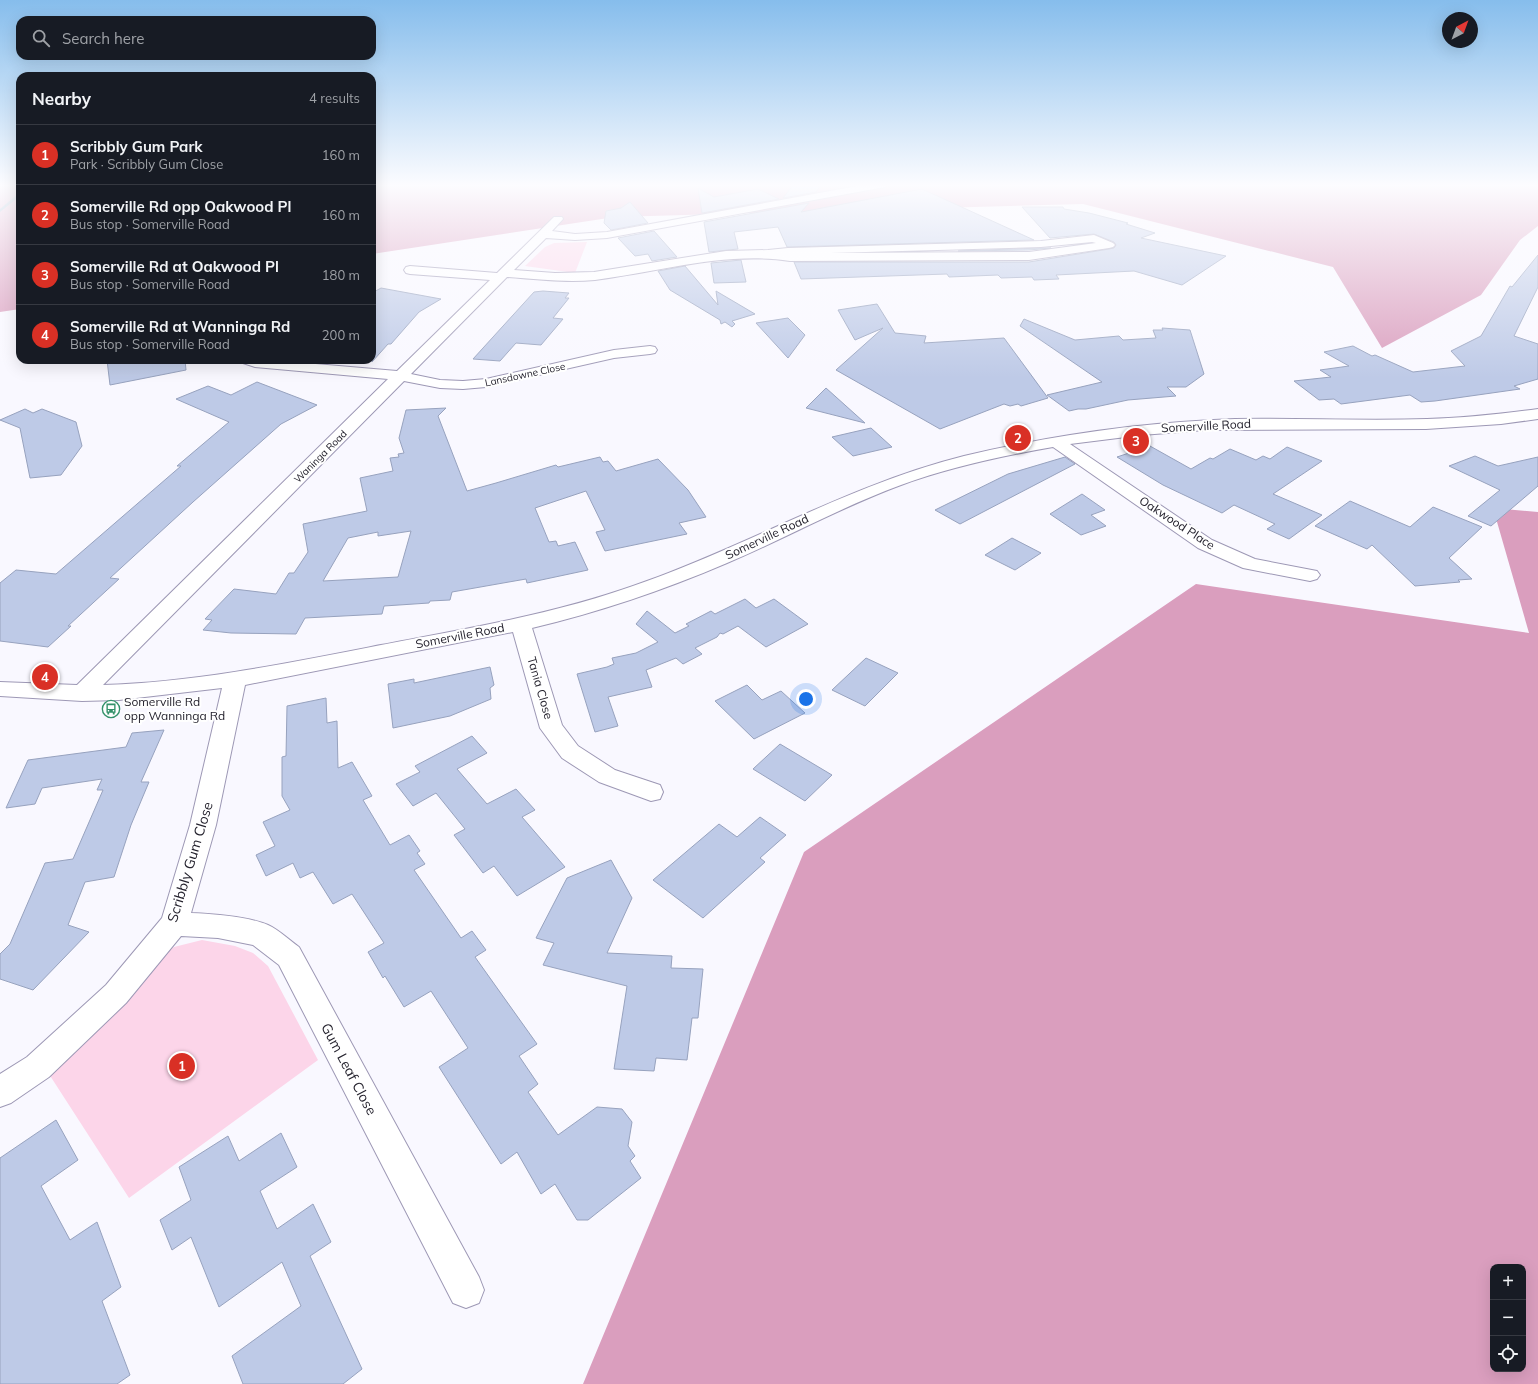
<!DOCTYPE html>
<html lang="en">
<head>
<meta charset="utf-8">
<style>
	body { margin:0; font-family:Mulish,sans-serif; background:#20242c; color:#f1f3f6 }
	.controls { position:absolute; right:12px; bottom:12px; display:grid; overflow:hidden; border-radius:8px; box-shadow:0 4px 16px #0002 }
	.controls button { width:36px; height:36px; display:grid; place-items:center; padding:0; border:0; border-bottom:1px solid #363941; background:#171b24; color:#f1f3f6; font:20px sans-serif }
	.compass { position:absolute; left:1442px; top:12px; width:36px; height:36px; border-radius:50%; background:#171b24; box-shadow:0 4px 16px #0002; rotate:41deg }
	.you { position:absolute; left:806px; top:699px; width:14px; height:14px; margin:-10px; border:3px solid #fff; border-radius:50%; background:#1a73e8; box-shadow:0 0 0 6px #1a73e833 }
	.badge { display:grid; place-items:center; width:26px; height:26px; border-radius:50%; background:#d93025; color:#fff; font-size:13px; font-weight:700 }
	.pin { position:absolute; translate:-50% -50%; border:2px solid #fff; box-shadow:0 1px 4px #0006 }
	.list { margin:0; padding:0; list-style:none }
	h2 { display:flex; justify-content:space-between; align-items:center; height:52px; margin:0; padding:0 16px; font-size:17px }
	h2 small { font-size:13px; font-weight:400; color:#9ea1a6 }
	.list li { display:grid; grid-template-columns:26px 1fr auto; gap:12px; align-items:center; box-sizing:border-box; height:60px; padding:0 16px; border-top:1px solid #363941 }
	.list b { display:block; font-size:15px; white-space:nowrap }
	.list p { margin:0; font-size:13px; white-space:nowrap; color:#9ea1a6 }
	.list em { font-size:13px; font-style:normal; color:#9ea1a6 }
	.icon { flex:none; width:22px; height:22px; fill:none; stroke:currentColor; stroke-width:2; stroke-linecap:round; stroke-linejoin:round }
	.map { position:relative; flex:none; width:1538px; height:1384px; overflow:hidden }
	.search { position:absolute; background:#171b24; box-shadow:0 4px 16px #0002; left:16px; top:16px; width:360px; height:44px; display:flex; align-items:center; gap:10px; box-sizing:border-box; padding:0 14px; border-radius:12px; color:#9ea1a6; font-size:15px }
	.panel { position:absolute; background:#171b24; box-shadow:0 4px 16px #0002; left:16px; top:72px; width:360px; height:292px; border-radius:12px }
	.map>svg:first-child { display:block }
</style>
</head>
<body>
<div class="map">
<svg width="1538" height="1384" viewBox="0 0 1538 1384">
	<rect width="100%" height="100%" fill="#f9f8ff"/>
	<path fill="#fcd5e9" d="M587 242 575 273 525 266 545 247 554 243Z
		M202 940 235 946 253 953 268 966 318 1060 129 1198 47 1071 153 963 174 947Z"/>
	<path fill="#da9ebe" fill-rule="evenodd" d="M0 184H20V309L0 312Z
		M372 184H1538V226L1520 240 1481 295 1382 348 1333 267 1083 204 615 217 372 254Z
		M1493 508 1538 512V1384H583L804 852 1196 584 1529 633ZM1493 1267H1523V1369H1493Z"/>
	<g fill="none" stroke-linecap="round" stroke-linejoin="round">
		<path fill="#7298b7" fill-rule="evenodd" d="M19 193H20V196L0 212V209Z"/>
	</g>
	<path fill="#becae7" stroke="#97a2be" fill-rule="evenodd" d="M794 184H822L816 192 783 198Z
		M698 188 714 197 758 189 779 199 702 213Z
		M922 189 1034 240 787 247 778 227 734 232 738 249 709 252 704 222 809 203 801 212Z
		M630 202 648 223 611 230 604 223 606 211 621 208Z
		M1022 207H1063L1064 209 1089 213 1128 223 1126 224 1155 233 1141 238 1226 256 1182 285 1134 271 1056 275 1059 279 1034 280 1032 277 1001 278 998 275 949 277 947 274 801 279 794 262H1029L1109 249 1114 248 1116 245 1114 242 1094 234 1050 238Z
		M654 231 677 257 652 261 648 254 635 256 618 238Z
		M1041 248H1051L1029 250 958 251Z
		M1538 255V287L1514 336 1538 344V379L1514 386 1520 389 1435 401 1421 402 1410 395 1341 404 1334 399 1319 400 1294 381 1331 377 1320 370 1349 366 1324 352 1353 346 1372 356 1375 355 1413 372 1465 366 1451 351 1481 336 1510 286 1512 287Z
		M741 260 746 282 714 283 711 263Z
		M685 266 718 305 716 291 755 314 732 321 735 324 732 327 725 322 721 324 720 320 670 290 658 271Z
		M381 288 441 299 419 312 391 344H388L372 362V293Z
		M543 291 569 293 565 298H569L553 318 563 319 541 345 516 343 500 361 473 359 534 292Z
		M877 304 895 333 926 336 924 343 1004 338 1048 398 1021 406 1018 404 1010 406 1004 404 940 429 836 370 883 328 855 340 838 310Z
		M788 318 805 335 788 358 756 323Z
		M1024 319 1075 340 1119 336 1123 340 1156 338 1153 330H1163L1162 328 1190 330 1204 374 1186 387H1167L1176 396 1128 400 1086 409H1078L1069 411 1047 395 1102 382 1020 326Z
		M107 360H185L186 370 110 385Z
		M257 382 317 405 281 424 193 502 110 578 119 579 68 626H71L48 647 0 641V583L16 570 56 574 181 466H177L229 422 176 399 208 386 231 395Z
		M826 388 865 423 806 408Z
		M446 408 438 416 467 491 496 483 556 465 558 467 600 457 603 462 608 461 616 471 658 459 688 490 706 517 679 523 687 534 605 551 596 532 605 530 586 491 535 508 549 542 556 541 558 546 575 542 588 570 527 583 526 579 452 592 450 600 430 601 429 603 384 606 382 614 305 618 296 634 231 633 203 630 212 620 205 619 234 589 276 594 289 573H294L308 552 303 524 367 511 360 478 393 471 390 458 399 457 398 454 404 453 399 438 406 410ZM411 531 398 577 323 581 348 538 378 532V536Z
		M25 409 33 413 42 409 76 422 82 446 61 475 30 478 20 428 0 420Z
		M871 428 892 447 853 456 832 437Z
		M1150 446 1191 469 1210 458 1213 459 1230 449 1256 460 1263 456 1270 459 1287 447 1322 461 1273 494 1322 515 1289 539 1267 529 1275 524 1234 505 1222 513 1163 485 1117 457Z
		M1475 456 1498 466 1538 457V486L1491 526 1468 516 1500 490 1449 466Z
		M1065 457 1075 464 960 524 935 510 1008 474Z
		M1082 494 1105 510 1091 515 1106 526 1081 535 1050 514Z
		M1350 501 1410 527 1433 507 1482 527 1449 558 1472 579 1458 580 1460 582 1415 586 1372 545 1367 549 1315 526Z
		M1012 538 1041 553 1015 570 985 555Z
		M745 599 756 608 774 599 808 624 766 647 738 626 723 634 720 633 717 637 695 648 702 654 683 664 676 658 646 670 652 687 608 697 618 726 595 732 577 674 607 667 614 664 612 658 636 653 658 642 636 624 647 611 675 633 689 626 686 624 711 611 715 614Z
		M866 658 898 673 865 706 832 690Z
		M490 667 494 685 490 688 491 699 450 716 393 728 388 684 414 679V683Z
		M747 685 762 700 781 691 805 713 754 739 715 701Z
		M326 698 327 723 337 721 338 768 352 762 372 796 363 800 390 845 409 835 420 851 417 853 425 864 414 870 461 938 472 931 486 950 475 957 537 1044 519 1056 538 1084 528 1092 558 1135 597 1107 622 1109 632 1122 628 1146 635 1156 630 1161 641 1178 588 1220H577L555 1184 541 1194 517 1152 501 1164 439 1067 468 1048 431 991 404 1007 385 976 383 978 368 952 384 943 352 894 333 904 313 872 300 878 293 863 266 876 256 855 275 846 263 822 290 810 282 796V757L286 756 287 706Z
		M164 730 141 782H149L131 825 114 877 85 882 68 925 89 932 33 990 0 979V954L10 944 45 863 73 859 103 790H97L102 779 42 788 35 804 6 808 28 760 126 747 132 733Z
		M472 736 487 753 457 769 487 804 516 789 535 810 522 817 565 867 517 896 494 866 483 873 454 835 465 829 436 793 413 806 396 784 420 772 415 766Z
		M780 744 832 775 805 801 753 769Z
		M760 817 786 835 760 858 765 862 703 918 653 880 719 824 737 837Z
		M611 860 632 898 607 953 672 956 671 968 703 969 698 1018H692L687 1060 656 1058 654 1071 614 1069 627 986 543 965 554 943 536 938 567 878Z
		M56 1120 78 1160 41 1186 70 1240 97 1222 121 1287 102 1301 130 1375 117 1384H0V1158Z
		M281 1133 297 1167 260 1191 277 1229 313 1204 331 1242 310 1256 362 1369 343 1384H243L232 1356 301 1306 282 1262 219 1307 191 1237 172 1250 160 1220 191 1200 179 1167 228 1136 239 1161Z"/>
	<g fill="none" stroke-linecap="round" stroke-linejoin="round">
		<defs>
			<path id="minor" d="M868 184H890L885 187 607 238 575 240 546 238 514 270 555 273 594 272 726 251 768 250 788 248 1041 241 1094 235 1113 243 1115 245 1113 247 1109 248 1029 260 790 261C724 251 660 272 595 280 566 283 536 279 507 277L411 374 440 380 463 381 486 379 614 350 650 346 655 347 657 350 655 353 650 354 614 358 486 387 463 389 440 388 404 381 103 685C197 682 289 663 381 645 471 628 561 613 647 581 755 542 852 484 964 456 1053 435 1143 422 1235 419 1299 418 1363 421 1427 419 1465 418 1501 414 1538 409V419L1501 424 1426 429 1205 430 1142 435 1070 444 1212 540 1255 559 1317 571 1320 575 1317 579 1310 581 1243 568 1198 548 1053 447C1002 456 950 467 901 485 841 507 786 538 727 563 664 590 599 612 532 628L562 725 578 746 615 770 660 785 663 792 660 799 651 801 599 782 562 758 540 728 513 632 245 685 216 825 191 913C214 914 247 916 268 925 279 930 289 940 299 947L479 1277 484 1290 479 1303 466 1308 453 1303 279 965 253 945 218 938 181 936 126 1003 49 1077 11 1103 0 1107V1074L27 1057 106 985 162 918 190 825 222 688 119 700 82 701 0 696V682L77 685 388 379 255 367 243 363 241 360H269L397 371 490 280 410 274 406 273 404 270 406 267 410 266 497 273 554 217H562L563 219 552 231 575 234 607 232ZM1092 242 1096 243 1029 252 830 253 1041 247Z"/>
		</defs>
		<use href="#minor" stroke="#9d98b5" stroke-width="2"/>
		<use href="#minor" fill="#fff" fill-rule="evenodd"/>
	</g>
	<linearGradient id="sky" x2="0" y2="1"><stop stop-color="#86bdec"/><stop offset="0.49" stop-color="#fcfcff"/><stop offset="1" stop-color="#fcfcff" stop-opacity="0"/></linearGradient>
	<rect width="1538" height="378" fill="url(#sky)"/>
	<defs>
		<symbol id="bus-ring" viewBox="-11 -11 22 22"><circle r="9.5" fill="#fff" stroke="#33916a" stroke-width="1.5"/><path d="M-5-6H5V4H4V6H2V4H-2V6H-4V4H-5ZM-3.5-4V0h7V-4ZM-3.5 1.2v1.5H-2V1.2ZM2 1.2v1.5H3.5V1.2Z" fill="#33916a"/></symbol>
	</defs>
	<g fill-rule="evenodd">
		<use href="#bus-ring" x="101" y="699" width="20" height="20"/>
	</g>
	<g text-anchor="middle" stroke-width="4" stroke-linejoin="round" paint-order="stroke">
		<g font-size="10" fill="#25232e" stroke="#fff">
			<text transform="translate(525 374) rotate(-12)" y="4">Lansdowne Close</text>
			<text transform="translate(320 456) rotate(-45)" y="4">Waninga Road</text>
		</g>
		<g font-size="12" fill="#25232e" stroke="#fff">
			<text transform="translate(1206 426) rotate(-3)" y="4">Somerville Road</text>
			<text transform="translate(1177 523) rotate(33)" y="4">Oakwood Place</text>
			<text transform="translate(767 537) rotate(-25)" y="4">Somerville Road</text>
			<text transform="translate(460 636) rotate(-11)" y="4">Somerville Road</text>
			<text transform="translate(540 688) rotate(74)" y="4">Tania Close</text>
		</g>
		<g font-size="12" fill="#25232e" stroke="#fff" text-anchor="start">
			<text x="124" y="706">Somerville Rd<tspan x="124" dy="14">opp Wanninga Rd</tspan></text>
		</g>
		<g font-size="14" fill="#25232e" stroke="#fff">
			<text transform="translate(190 862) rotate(-73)" y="5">Scribbly Gum Close</text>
			<text transform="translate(349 1069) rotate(62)" y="5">Gum Leaf Close</text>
		</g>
	</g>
</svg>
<div class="controls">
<button>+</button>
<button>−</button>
<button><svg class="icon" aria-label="locate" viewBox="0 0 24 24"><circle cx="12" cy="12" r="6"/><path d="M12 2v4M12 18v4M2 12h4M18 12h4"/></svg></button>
</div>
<svg class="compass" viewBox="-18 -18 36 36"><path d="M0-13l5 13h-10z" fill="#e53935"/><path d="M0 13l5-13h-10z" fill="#9ea1a6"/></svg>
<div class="you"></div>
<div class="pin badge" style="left:182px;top:1066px">1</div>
<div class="pin badge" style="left:1018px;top:438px">2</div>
<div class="pin badge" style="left:1136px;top:441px">3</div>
<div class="pin badge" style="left:45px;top:677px">4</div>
<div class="search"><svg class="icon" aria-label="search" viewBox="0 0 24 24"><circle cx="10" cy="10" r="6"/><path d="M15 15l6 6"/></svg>Search here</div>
<section class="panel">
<h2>Nearby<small>4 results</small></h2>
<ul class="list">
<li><span class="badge">1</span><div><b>Scribbly Gum Park</b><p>Park · Scribbly Gum Close</p></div><em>160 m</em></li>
<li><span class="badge">2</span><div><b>Somerville Rd opp Oakwood Pl</b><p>Bus stop · Somerville Road</p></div><em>160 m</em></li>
<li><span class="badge">3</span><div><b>Somerville Rd at Oakwood Pl</b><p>Bus stop · Somerville Road</p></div><em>180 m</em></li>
<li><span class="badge">4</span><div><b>Somerville Rd at Wanninga Rd</b><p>Bus stop · Somerville Road</p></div><em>200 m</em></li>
</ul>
</section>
</div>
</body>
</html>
